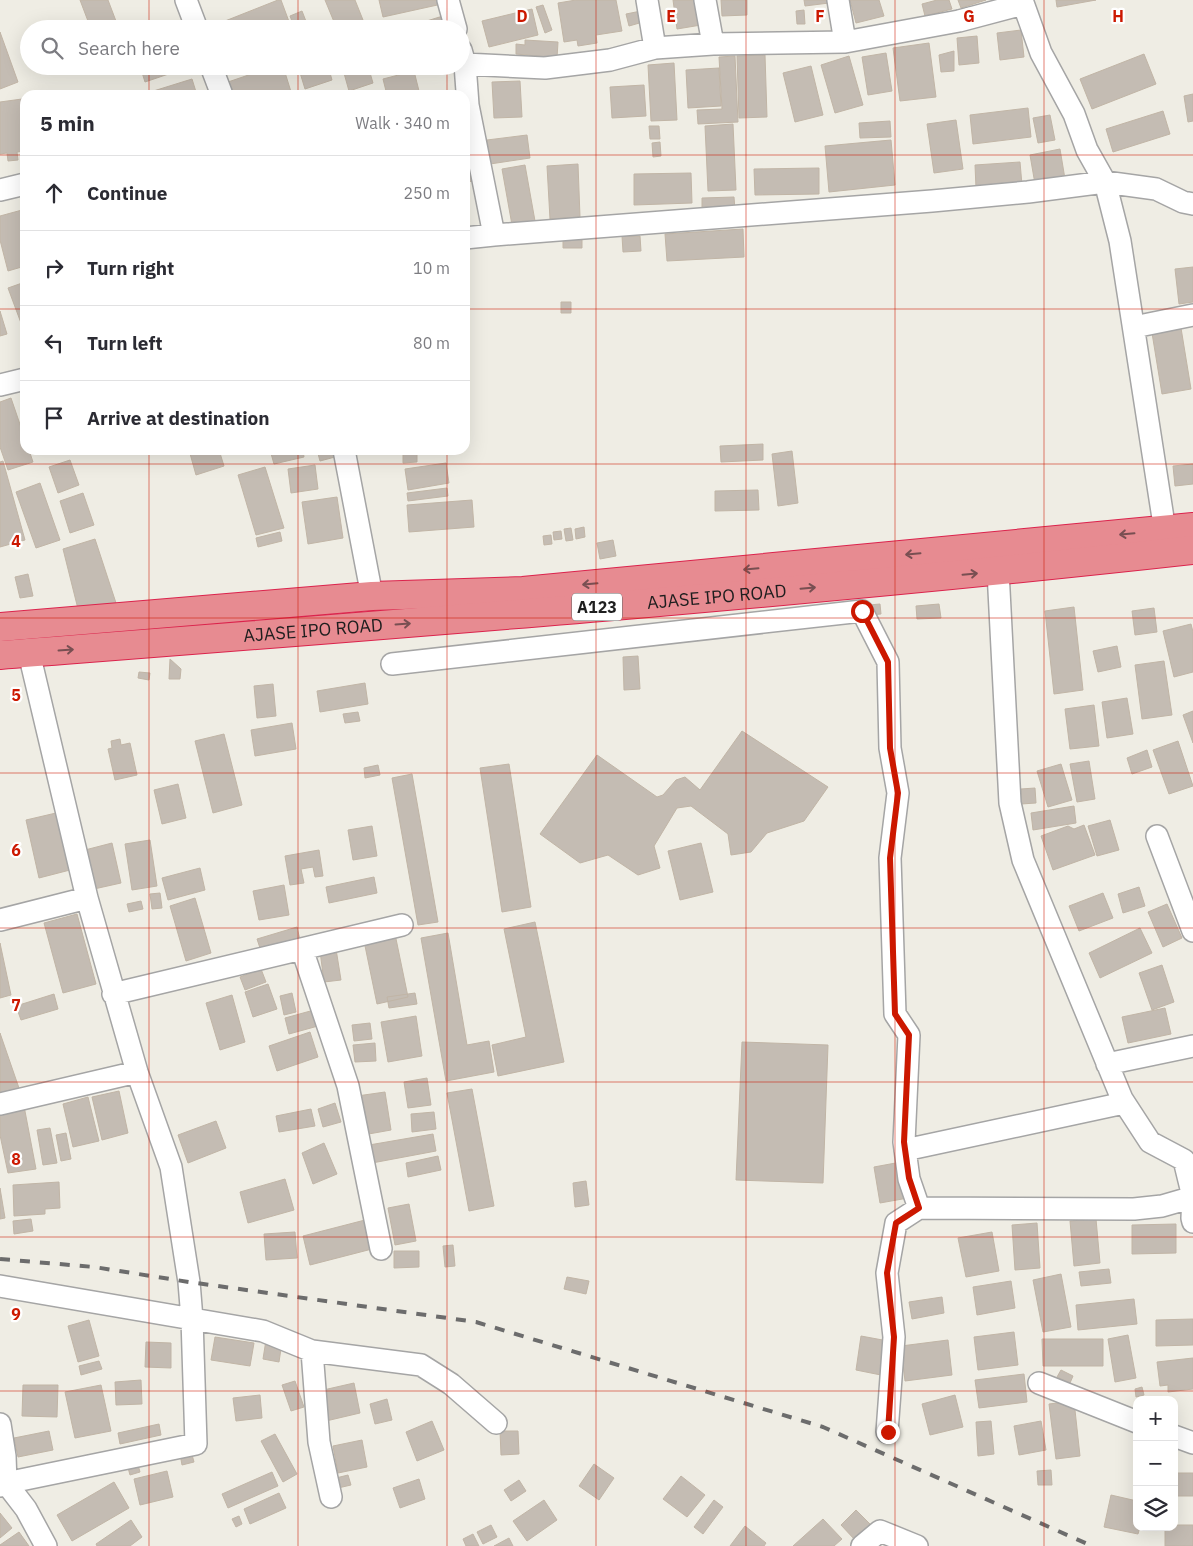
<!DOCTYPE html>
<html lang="en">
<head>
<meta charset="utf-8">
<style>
	body { margin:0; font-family:"IBM Plex Sans",sans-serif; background:#f7f7f7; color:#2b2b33 }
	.controls { position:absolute; right:15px; bottom:15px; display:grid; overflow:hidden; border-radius:10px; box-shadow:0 5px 20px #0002 }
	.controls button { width:45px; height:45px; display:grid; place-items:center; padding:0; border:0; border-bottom:1px solid #e1e1e2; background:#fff; color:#2b2b33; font:25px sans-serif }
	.stop { position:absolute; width:15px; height:15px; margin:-11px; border:4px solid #cc1800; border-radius:50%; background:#fff }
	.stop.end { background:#cc1800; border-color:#fff; box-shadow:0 1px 5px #0008 }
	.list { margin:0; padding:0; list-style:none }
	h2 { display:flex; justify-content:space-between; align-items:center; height:65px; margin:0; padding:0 20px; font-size:21px }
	h2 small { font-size:16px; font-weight:400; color:#7c7c81 }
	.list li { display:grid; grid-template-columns:32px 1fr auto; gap:15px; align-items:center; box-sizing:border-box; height:75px; padding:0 20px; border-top:1px solid #e1e1e2 }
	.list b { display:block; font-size:19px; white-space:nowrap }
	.list em { font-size:16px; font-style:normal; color:#7c7c81 }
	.icon { flex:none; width:28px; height:28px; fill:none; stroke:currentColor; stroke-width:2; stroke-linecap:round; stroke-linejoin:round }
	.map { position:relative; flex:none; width:1193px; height:1546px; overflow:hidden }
	.search { position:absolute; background:#fff; box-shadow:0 5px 20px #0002; left:20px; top:20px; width:450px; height:55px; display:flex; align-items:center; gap:12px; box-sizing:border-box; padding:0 18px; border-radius:28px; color:#7c7c81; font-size:19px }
	.panel { position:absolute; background:#fff; box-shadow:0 5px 20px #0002; left:20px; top:90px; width:450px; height:365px; border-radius:15px }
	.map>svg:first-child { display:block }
</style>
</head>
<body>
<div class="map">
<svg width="1193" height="1546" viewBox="0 0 1193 1546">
	<rect width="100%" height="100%" fill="#efede4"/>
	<path fill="#c4bcb3" stroke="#c1b5a6" d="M80 0H108L119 29H91Z
		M278 0H281L291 27 286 29H222L220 23Z
		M325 0H355L363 20 342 29H337Z
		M379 0H442V4L383 17Z
		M576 0H616L622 31 596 35 597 43 578 46 577 40 564 42 558 3Z
		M673 0H697L701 25 677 29Z
		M721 0H747V15L722 16Z
		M804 0H829V3L805 6Z
		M850 0H879L884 16 856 23Z
		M937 0H949L952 9 925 16 922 4Z
		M958 0H986L961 8Z
		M1056 0H1096L1057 7Z
		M543 5 552 30 545 33 536 7Z
		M532 9 538 35 489 47 482 21Z
		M804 10 805 24H797L796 11Z
		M302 11 309 29H295L290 16Z
		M641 11 643 22 629 26 626 14Z
		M446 15 450 29H401Z
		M1021 30 1024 57 1000 60 997 33Z
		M0 32 18 82 0 89Z
		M977 36 979 63 959 65 957 38Z
		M525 40 558 42 557 58 516 54V44L525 45Z
		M929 43 936 97 900 101 893 48Z
		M954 51V71L941 72 939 55Z
		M886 53 892 91 868 95 862 57Z
		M1144 54 1156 84 1092 109 1080 79Z
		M765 55 767 117 739 118 737 56Z
		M735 56 738 122 698 124 697 110 722 109 719 57Z
		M849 56 863 105 835 113 821 65Z
		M674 63 677 120 651 121 648 65Z
		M140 66H192L145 82Z
		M275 66H283L292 95H232L228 82Z
		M298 66H328L332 80 305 89Z
		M342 66H368L373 83 349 91Z
		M811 66 823 115 795 122 783 73Z
		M719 68 721 106 688 108 686 70Z
		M414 71 420 95H387L383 79Z
		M192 79 197 95H148L147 93Z
		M520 81 522 117 494 118 492 82Z
		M644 85 646 116 612 118 610 87Z
		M1193 94V121L1188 122 1184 96Z
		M22 99 25 124V151L17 152 18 160 8 161 7 153 0 154V102Z
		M1028 108 1031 137 973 144 970 115Z
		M1163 111 1170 134 1113 152 1106 129Z
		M1050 115 1055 140 1038 143 1033 118Z
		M956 120 963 169 934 173 927 124Z
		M890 121 891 137 860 138 859 123Z
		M733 124 736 190 708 191 705 126Z
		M649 126H659L660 139H650Z
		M527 135 530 158 490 164 487 140Z
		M891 140 895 185 829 192 825 146Z
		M660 142 661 156 653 157 652 143Z
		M1060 149 1065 179 1035 184 1030 155Z
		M1020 162 1022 185 976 188 975 165Z
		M578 164 580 217 550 219 547 166Z
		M525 165 535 221 512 225 502 169Z
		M465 166H469L472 181 465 183Z
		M819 168V194L755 195 754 169Z
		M691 173 692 203 634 205V174Z
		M734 197 735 210 702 211V198Z
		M22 210 25 222V266L8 271 0 240V216Z
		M743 229 744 257 667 261 665 234Z
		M622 236H640L641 251 623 252Z
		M582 239V248H563V240Z
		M1193 267V302L1179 304 1175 269Z
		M25 282V322L21 323 8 288Z
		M561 302H571V313H561Z
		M0 311 7 334 0 336Z
		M1181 328 1191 389 1162 394 1152 333Z
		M11 398 25 439V450H29L33 462 8 470 0 447V402Z
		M763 444V460L721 462 720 446Z
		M189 450H219L224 466 196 475Z
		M270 450H303L304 457 274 464Z
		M317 450H333L335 457 320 461Z
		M792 451 798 503 778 506 772 454Z
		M417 453V462L403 463V454Z
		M70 460 79 485 58 493 49 467Z
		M3 461 25 540 0 547V462Z
		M446 463 449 483 408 490 405 469Z
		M1193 464V484L1175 486 1173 466Z
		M315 465 318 489 291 493 288 469Z
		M265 467 284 528 256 535 238 475Z
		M40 483 60 540 36 548 16 492Z
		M447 488 448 496 408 501 407 493Z
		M758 490 759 510 715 511V491Z
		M83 493 94 525 70 533 60 501Z
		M337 497 343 538 308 544 302 502Z
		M472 500 474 527 409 532 407 505Z
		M584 527 585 537 576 539 575 529Z
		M571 528 573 540 566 541 564 529Z
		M561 531 562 539 554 540 553 532Z
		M280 532 282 541 258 547 256 538Z
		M551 535 552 544 544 545 543 536Z
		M95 539 117 606 78 609 63 549Z
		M613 540 616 556 600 559 597 543Z
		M28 574 33 596 20 598 15 577Z
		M880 604 881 614 870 615 869 605Z
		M939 604 941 618 917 619 916 606Z
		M1074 607 1083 690 1054 694 1045 611Z
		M1154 608 1157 632 1135 635 1132 611Z
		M1191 624 1193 632V672L1174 677 1163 631Z
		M1117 646 1121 667 1098 672 1093 651Z
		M638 656 640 689 624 690 623 657Z
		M170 659 181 669 180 679H169Z
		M1164 661 1172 715 1142 719 1135 665Z
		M139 672 150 673 149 680 138 678Z
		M365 683 368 704 320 712 317 691Z
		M273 684 276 716 257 718 254 686Z
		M1127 698 1133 734 1107 738 1102 702Z
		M1094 705 1099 746 1070 749 1065 709Z
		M1193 711V743L1183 715Z
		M358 712 360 721 345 723 343 714Z
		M292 723 296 749 255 756 251 730Z
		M742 731 828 787 804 821 767 833 751 852 731 855 728 834 691 806 677 808 654 846 660 868 638 875 608 855 580 863 540 834 597 755 657 797 663 795 676 780 685 777 700 790Z
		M224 734 242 805 213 813 195 741Z
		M120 739 121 745 130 743 137 775 115 780 108 749 112 748 111 741Z
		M1178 741 1193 786 1169 794 1153 750Z
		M1147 750 1152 767 1132 774 1127 758Z
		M1089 761 1095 799 1077 802 1070 764Z
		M509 764 531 907 502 912 480 768Z
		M1061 764 1072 800 1048 807 1037 771Z
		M378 765 380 775 365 778 364 768Z
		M412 774 438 922 418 925 392 778Z
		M178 784 186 818 162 824 154 790Z
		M1035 788 1036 803 1021 804V789Z
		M1074 806 1076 823 1033 830 1031 813Z
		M56 813 70 870 39 878 26 820Z
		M1110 820 1119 850 1097 856 1088 826Z
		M1084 825 1095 855 1053 870 1041 836 1068 826 1074 829Z
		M372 826 377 856 353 860 348 830Z
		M150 840 157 886 132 890 125 844Z
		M112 843 121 883 94 889 85 850Z
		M701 843 713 892 680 900 668 851Z
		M319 850 323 876 315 877 313 867 301 869 304 883 290 885 285 856Z
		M200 868 205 890 168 900 162 878Z
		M374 877 377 893 329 903 326 887Z
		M284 885 289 915 259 920 253 891Z
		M1139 887 1145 906 1123 913 1118 894Z
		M160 893 162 908 152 909 150 894Z
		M1103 893 1113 918 1079 931 1069 906Z
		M195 898 211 953 186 961 170 906Z
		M141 901 143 909 129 912 127 904Z
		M1167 904 1182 938 1163 947 1148 912Z
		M77 914 96 984 63 993 44 923Z
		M535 922 564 1062 498 1076 492 1045 526 1037 504 929Z
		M297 927 300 940 261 951 257 939Z
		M1140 928 1152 953 1100 978 1089 953Z
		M448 933 467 1045 489 1041 494 1072 446 1081 421 938Z
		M395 934 408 997 377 1004 364 941Z
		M0 943 11 995 0 998Z
		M336 949 341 980 324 982 320 951Z
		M1162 965 1174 1002 1152 1010 1139 973Z
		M261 969 266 982 245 990 240 977Z
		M268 984 277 1009 253 1017 245 992Z
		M292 993 296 1012 284 1015 280 996Z
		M415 993 417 1004 389 1008 387 997Z
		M54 994 58 1009 21 1020 16 1006Z
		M232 995 245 1042 220 1050 206 1003Z
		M1165 1008 1171 1034 1128 1043 1122 1017Z
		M314 1010 318 1026 289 1034 285 1018Z
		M416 1016 422 1056 388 1062 381 1022Z
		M370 1023 372 1039 354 1041 352 1025Z
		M310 1032 318 1057 277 1071 269 1046Z
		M0 1033 20 1091 0 1098Z
		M742 1042 828 1045 823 1183 736 1180Z
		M375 1043 376 1061 355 1062 353 1045Z
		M427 1078 431 1105 408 1108 404 1082Z
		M472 1089 494 1206 469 1211 447 1093Z
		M119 1091 128 1133 102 1140 92 1097Z
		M385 1092 391 1130 363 1135 357 1096Z
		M88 1097 99 1141 73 1147 63 1104Z
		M335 1103 341 1122 323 1127 318 1109Z
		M24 1106 36 1169 8 1173 0 1135V1110Z
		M311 1109 315 1126 279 1132 276 1116Z
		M434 1112 436 1129 412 1132 411 1114Z
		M216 1121 226 1148 188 1163 178 1135Z
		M50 1128 57 1163 43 1165 37 1130Z
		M66 1133 71 1159 61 1161 56 1135Z
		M433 1134 436 1151 372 1163 369 1145Z
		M324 1143 337 1174 313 1184 302 1153Z
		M438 1156 441 1170 408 1177 406 1163Z
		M901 1162 908 1198 880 1203 874 1167Z
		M285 1179 294 1210 248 1223 240 1192Z
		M586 1181 589 1205 575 1207 573 1183Z
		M59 1182 60 1208 45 1209V1214L14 1216 13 1185Z
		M0 1188 5 1218 0 1219Z
		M409 1204 416 1241 395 1245 388 1208Z
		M31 1219 33 1231 14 1234 13 1221Z
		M1096 1219 1100 1263 1074 1266 1070 1221Z
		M365 1220 372 1249 310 1265 303 1236Z
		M1037 1223 1040 1268 1015 1270 1012 1225Z
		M1176 1224V1253L1132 1254V1225Z
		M295 1232 297 1258 266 1260 264 1234Z
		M992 1232 999 1271 966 1277 958 1238Z
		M453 1245 455 1266 445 1267 443 1246Z
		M394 1251H419V1267L394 1268Z
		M1109 1269 1111 1283 1081 1286 1079 1272Z
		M1061 1274 1071 1327 1043 1332 1033 1280Z
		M567 1277 589 1281 586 1294 564 1289Z
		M1011 1281 1015 1308 977 1315 973 1287Z
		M942 1297 944 1313 912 1319 909 1302Z
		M1134 1299 1137 1324 1078 1330 1076 1305Z
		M1193 1319V1345L1156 1346V1320Z
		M89 1320 99 1356 78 1362 68 1326Z
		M1014 1332 1018 1365 978 1370 974 1337Z
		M1128 1335 1136 1378 1115 1382 1108 1339Z
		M861 1336 888 1341 881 1375 856 1370Z
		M215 1337 254 1343 250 1366 211 1360Z
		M1042 1339H1103V1366H1043Z
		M266 1340 282 1342 279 1362 263 1359Z
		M948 1340 952 1375 905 1381 901 1346Z
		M146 1342 171 1343V1368L145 1367Z
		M1193 1358V1389L1168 1392V1385L1160 1386 1157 1362Z
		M99 1361 102 1369 81 1375 79 1366Z
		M1061 1370 1073 1376 1070 1383 1057 1377Z
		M1024 1374 1027 1402 979 1408 975 1380Z
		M141 1380 142 1404 116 1405 115 1382Z
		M295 1381 304 1407 291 1411 282 1385Z
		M354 1383 360 1413 326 1421 319 1391Z
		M23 1385H58L57 1417 22 1416Z
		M101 1385 111 1431 75 1438 65 1392Z
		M1142 1387 1144 1395 1136 1397 1135 1389Z
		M260 1395 262 1418 236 1421 233 1398Z
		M955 1395 963 1427 930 1435 922 1404Z
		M387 1399 392 1420 375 1424 370 1404Z
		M1074 1401 1080 1456 1056 1459 1049 1404Z
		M432 1421 444 1450 417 1461 406 1432Z
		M991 1421 994 1454 978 1456 976 1422Z
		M1041 1421 1046 1450 1019 1455 1014 1426Z
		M159 1424 161 1435 120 1444 118 1433Z
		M49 1431 53 1450 18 1457 14 1438Z
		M500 1431H518L519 1454 501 1455Z
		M275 1434 297 1474 283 1482 261 1441Z
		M362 1440 367 1467 338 1473 333 1446Z
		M191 1451 194 1462 182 1465 180 1454Z
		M137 1461 140 1472 130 1475 127 1464Z
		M594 1464 614 1478 599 1500 579 1486Z
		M1051 1470 1052 1485H1038L1037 1471Z
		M167 1471 173 1497 140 1505 134 1479Z
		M272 1472 278 1486 228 1508 222 1494Z
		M1174 1473H1193V1496H1174Z
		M348 1475 351 1485 338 1488 336 1478Z
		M681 1476 705 1495 687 1517 663 1499Z
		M419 1479 425 1499 400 1508 393 1488Z
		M519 1480 526 1491 511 1501 504 1490Z
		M114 1482 129 1508 72 1541 57 1515Z
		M279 1493 286 1508 250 1524 244 1509Z
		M1111 1495 1137 1501V1527H1140L1138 1534 1104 1527Z
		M544 1500 557 1520 527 1541 513 1521Z
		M714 1500 723 1507 703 1534 694 1527Z
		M856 1510 870 1524 855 1540 841 1525Z
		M0 1513 12 1528 0 1538Z
		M239 1516 242 1524 236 1527 232 1519Z
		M823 1519 842 1539 834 1546H793Z
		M131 1520 142 1537 130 1546H97L96 1544Z
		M491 1525 497 1537 483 1544 477 1532Z
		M1174 1525H1193V1546H1165V1527H1174Z
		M745 1526 766 1543 764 1546H730Z
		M19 1532 29 1546H0V1545Z
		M473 1534 479 1546H466L463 1539Z
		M509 1538 513 1546H494Z"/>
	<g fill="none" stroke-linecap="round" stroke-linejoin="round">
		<defs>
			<path id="minor" d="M186 0 197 29
				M448 0 456 29
				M647 0 655 48
				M705 0 713 44
				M838 0 845 42
				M1022 0 1041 53 1074 114 1087 150 1105 182 1120 241 1165 531
				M461 50 465 64 468 105 494 235 932 201 1028 192 1105 182 1156 189 1183 202 1193 204
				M465 64 545 68 610 60 655 48 713 44 845 42 959 21 1023 4
				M211 66 222 95
				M0 190 25 184
				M465 238 494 235
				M1134 327 1193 315
				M0 385 25 379
				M344 450 372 596
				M998 571 1010 803 1023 860 1122 1099 1150 1142 1184 1160 1193 1197 1192 1218 1193 1222
				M392 664 862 611 888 662 890 748 898 793 890 858 895 1014 909 1035 904 1142 909 1179 919 1208
				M1157 836 1193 931
				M0 920 87 898
				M302 949 348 1086 381 1249
				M113 994 402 925
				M1107 1064 1193 1046
				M0 1104 137 1072
				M905 1150 1124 1103
				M0 1286 263 1331 312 1351 319 1442 331 1497
				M312 1351 421 1365 451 1384 496 1423
				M1039 1383 1137 1422
				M0 1424 5 1456 6 1483 26 1509 46 1546
				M887 1432 894 1337 887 1273 896 1223 919 1208 1134 1209 1162 1206 1193 1197
				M1174 1436 1193 1443
				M0 1486 6 1483 196 1444 192 1319 189 1282 171 1167 137 1072 87 898 29 653
				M862 1546 880 1531 917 1546"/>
			<g id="highway">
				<path d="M0 627 372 596 523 591 1193 527"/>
				<path id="s1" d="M0 655C398 624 796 594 1193 550"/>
			</g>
		</defs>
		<use href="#minor" stroke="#a5a5a5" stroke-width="24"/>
		<use href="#highway" stroke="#db234c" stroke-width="30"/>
		<use href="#minor" stroke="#fff" stroke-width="21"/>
		<use href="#highway" stroke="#e78b91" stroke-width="28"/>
		<path stroke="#6c6c6c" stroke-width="4" stroke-dasharray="10 10" stroke-linecap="butt" d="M0 1259 94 1267 189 1282 476 1322 823 1427 1092 1546"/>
	</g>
	<defs><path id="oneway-shaft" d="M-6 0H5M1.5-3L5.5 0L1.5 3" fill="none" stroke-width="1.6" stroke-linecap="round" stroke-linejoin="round" transform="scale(1.25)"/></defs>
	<g stroke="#784f52">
		<use href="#oneway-shaft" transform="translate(1127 534) rotate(175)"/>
		<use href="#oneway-shaft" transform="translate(913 554) rotate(175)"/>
		<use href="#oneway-shaft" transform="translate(751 569) rotate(175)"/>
		<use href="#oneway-shaft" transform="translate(970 574) rotate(-5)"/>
		<use href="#oneway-shaft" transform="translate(590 584) rotate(175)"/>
		<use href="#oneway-shaft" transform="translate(808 588) rotate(-5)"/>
		<use href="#oneway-shaft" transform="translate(403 624) rotate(-4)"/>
		<use href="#oneway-shaft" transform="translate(66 650) rotate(-4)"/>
	</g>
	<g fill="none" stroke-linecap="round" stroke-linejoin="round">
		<path stroke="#cc1800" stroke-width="6" d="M862 611 888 662 890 748 898 793 890 858 895 1014 909 1035 904 1142 909 1178 919 1208 896 1223 887 1273 894 1337 888 1432"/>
	</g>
	<path fill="none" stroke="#cc1800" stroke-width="1" stroke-opacity="0.55" d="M149 0V29M298 0V29M447 0V29M596 0V1546M746 0V1546M895 0V1546M1044 0V1546M149 66V95M298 66V95M447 66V95M0 155H25M465 155H1193M0 309H25M465 309H1193M149 450V1546M298 450V1546M447 450V1546M0 464H1193M0 618H1193M0 773H1193M0 928H1193M0 1082H1193M0 1237H1193M0 1391H1193"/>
	<g text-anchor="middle" stroke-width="4.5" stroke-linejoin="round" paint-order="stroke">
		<rect fill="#fff" stroke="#626262" stroke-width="1" x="572" y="593.5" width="50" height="27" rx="4"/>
		<g font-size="16" font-weight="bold" fill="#1e1e1e">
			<text x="597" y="613">A123</text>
		</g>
		<g font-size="18" fill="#1e1e1e" stroke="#fff">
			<text dy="6" stroke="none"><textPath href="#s1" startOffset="719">AJASE IPO ROAD</textPath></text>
			<text dy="6" stroke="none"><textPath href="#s1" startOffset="314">AJASE IPO ROAD</textPath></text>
		</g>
	</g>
	<g font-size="16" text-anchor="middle" font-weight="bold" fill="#cc1800" stroke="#fff" stroke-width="4.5" stroke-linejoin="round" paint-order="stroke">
		<text x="522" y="22">D</text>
		<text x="671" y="22">E</text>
		<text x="820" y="22">F</text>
		<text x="969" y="22">G</text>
		<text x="1118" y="22">H</text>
		<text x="16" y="547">4</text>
		<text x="16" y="701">5</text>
		<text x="16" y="856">6</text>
		<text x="16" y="1011">7</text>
		<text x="16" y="1165">8</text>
		<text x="16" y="1320">9</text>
	</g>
</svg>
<div class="controls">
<button>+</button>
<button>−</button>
<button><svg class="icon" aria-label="layers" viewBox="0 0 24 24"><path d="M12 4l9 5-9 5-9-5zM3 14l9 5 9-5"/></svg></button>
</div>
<div class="stop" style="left:862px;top:611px"></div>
<div class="stop end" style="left:888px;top:1432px"></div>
<div class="search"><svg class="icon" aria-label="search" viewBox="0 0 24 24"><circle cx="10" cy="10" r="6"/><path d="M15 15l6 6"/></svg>Search here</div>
<section class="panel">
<h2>5 min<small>Walk · 340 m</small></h2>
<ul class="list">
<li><svg class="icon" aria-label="ahead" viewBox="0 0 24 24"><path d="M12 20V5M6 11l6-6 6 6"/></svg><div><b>Continue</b></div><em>250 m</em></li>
<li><svg class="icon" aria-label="right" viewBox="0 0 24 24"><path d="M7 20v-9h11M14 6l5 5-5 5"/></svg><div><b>Turn right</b></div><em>10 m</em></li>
<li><svg class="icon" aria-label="left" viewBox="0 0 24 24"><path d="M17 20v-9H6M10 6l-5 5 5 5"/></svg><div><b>Turn left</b></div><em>80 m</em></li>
<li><svg class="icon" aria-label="arrive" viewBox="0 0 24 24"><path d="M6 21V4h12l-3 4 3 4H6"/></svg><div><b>Arrive at destination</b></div></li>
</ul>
</section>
</div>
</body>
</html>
